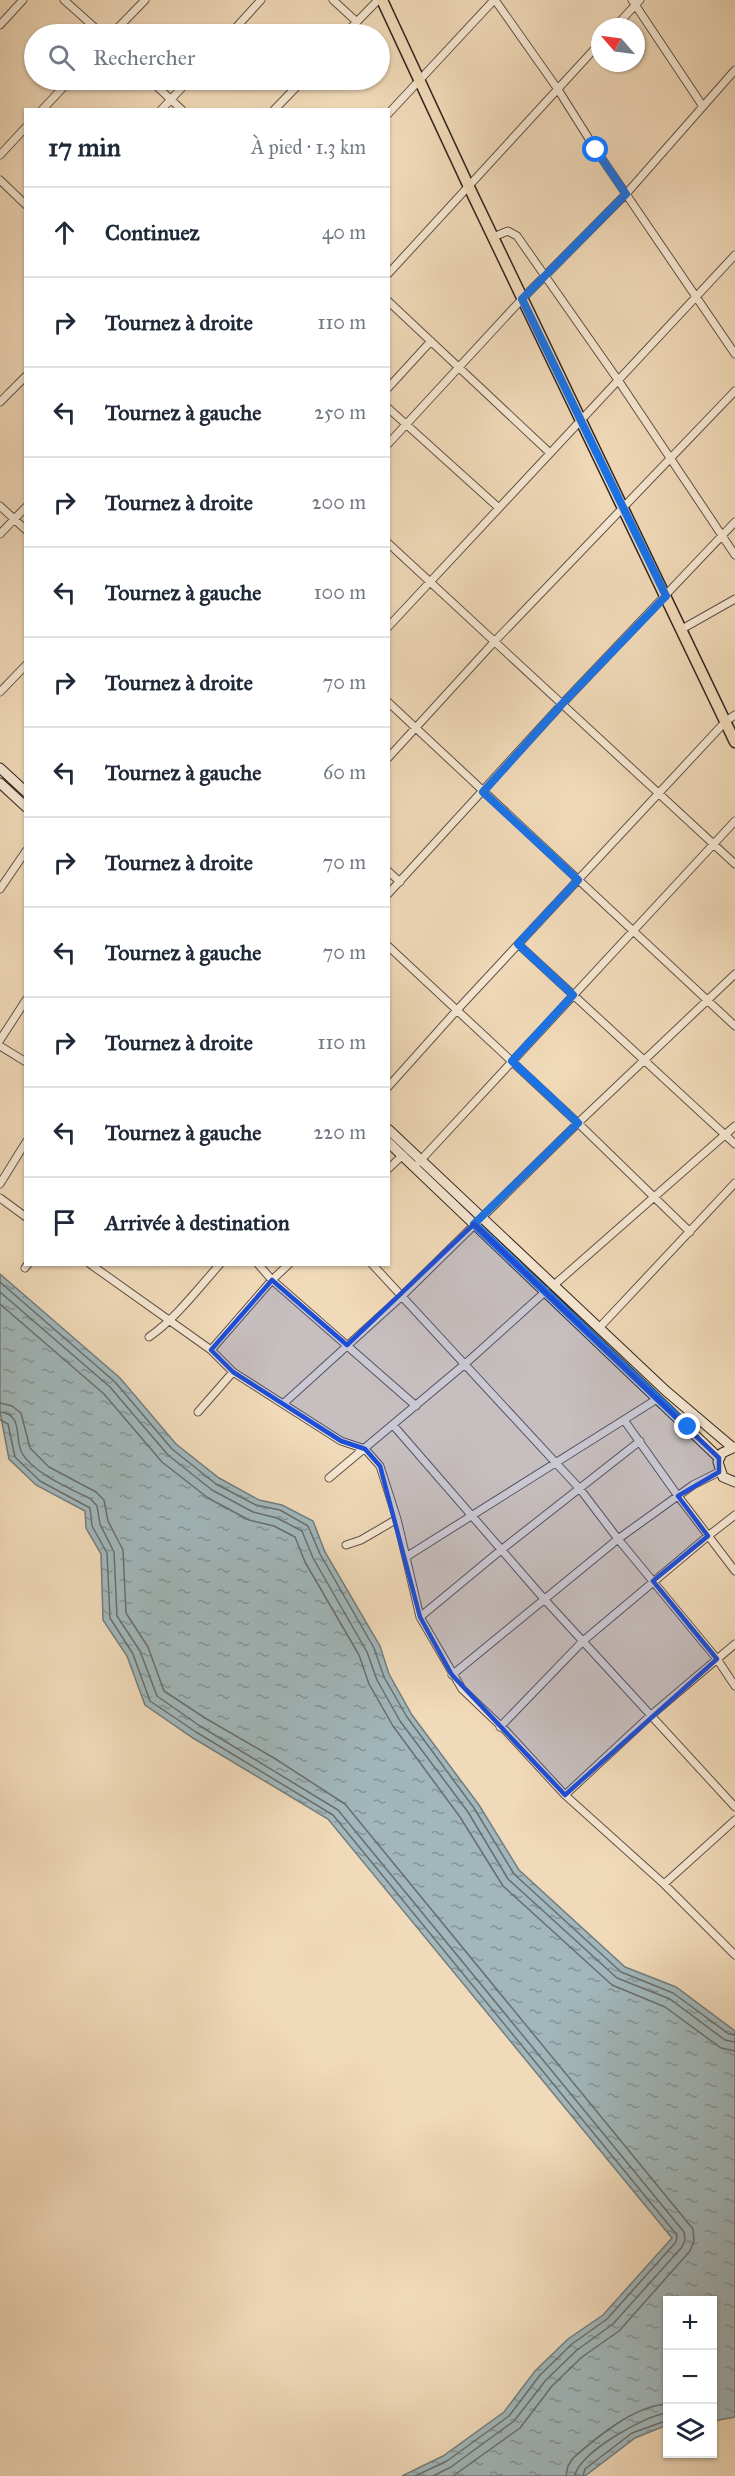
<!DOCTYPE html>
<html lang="fr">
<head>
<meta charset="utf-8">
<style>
	body { margin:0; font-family:"IM FELL Great Primer",serif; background:#f2f2f3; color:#1f2937 }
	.controls { position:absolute; right:18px; bottom:18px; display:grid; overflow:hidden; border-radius:0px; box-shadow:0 2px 4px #0004 }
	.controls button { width:54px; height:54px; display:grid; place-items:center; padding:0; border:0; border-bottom:2px solid #e0e1e3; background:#fff; color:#1f2937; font:30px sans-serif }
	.compass { position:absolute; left:591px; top:18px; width:54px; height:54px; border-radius:50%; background:#fff; box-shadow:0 2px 4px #0004; rotate:298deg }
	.stop { position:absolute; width:18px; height:18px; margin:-14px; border:4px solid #1a73e8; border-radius:50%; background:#fff }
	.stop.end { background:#1a73e8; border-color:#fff; box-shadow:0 2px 6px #0008 }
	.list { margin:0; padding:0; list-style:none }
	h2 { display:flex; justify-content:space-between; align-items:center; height:78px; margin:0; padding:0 24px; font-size:26px }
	h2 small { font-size:20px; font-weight:400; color:#747a83 }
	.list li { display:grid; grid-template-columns:39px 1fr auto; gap:18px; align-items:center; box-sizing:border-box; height:90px; padding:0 24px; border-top:2px solid #e0e1e3 }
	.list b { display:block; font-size:22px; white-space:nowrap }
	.list em { font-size:20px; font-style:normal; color:#747a83 }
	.icon { flex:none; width:33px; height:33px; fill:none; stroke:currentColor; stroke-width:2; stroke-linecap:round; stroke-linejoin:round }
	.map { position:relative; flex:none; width:735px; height:2476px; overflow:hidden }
	.search { position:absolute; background:#fff; box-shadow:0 2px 4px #0004; left:24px; top:24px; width:366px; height:66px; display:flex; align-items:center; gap:15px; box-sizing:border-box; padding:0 21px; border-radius:33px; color:#747a83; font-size:22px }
	.panel { position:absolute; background:#fff; box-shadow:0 2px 4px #0004; left:24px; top:108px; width:366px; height:1158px; border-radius:0px }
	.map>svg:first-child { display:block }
</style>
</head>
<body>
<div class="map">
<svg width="735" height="2476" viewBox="0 0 735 2476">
	<defs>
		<pattern id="water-ripples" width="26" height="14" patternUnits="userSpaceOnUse" patternTransform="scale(1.5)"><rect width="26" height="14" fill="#a1b7bb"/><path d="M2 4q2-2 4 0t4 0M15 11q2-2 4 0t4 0" fill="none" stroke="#849598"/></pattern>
	</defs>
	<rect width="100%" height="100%" fill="#f1dab9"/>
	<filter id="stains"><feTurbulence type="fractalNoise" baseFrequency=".00333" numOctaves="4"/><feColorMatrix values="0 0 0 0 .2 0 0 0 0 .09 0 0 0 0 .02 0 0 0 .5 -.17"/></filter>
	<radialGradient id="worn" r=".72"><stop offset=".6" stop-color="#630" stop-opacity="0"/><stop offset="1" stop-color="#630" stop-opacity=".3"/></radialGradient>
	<path fill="url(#water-ripples)" stroke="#747d7d" stroke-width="1.5" d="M0 1274 120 1378 176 1444 219 1478 259 1500 282 1505 313 1521 325 1552 380 1646 389 1674 412 1715 479 1805 519 1870 625 1967 676 1987 735 2031V2417L713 2421 712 2300H668L667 2425 635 2438 585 2476H402L443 2456 504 2412 535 2371 568 2339 603 2315 672 2238 328 1819 193 1738 145 1705 127 1656 103 1620 101 1554 86 1528 85 1511 36 1485 9 1459 0 1412Z"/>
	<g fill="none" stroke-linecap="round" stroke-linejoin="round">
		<path stroke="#696e6e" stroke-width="1.5" d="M0 1282 115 1382 172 1449 216 1484 256 1505 280 1510 308 1526 320 1554 374 1648 384 1677 407 1717 474 1808 514 1874 621 1972 673 1993 729 2034 735 2035
			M0 1292 110 1387 168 1455 212 1490 253 1512 277 1518 302 1531 313 1558 367 1652 377 1680 400 1721 468 1812 508 1879 617 1978 670 1999 725 2040 735 2042
			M0 1304 104 1394 162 1462 208 1498 249 1520 274 1526 295 1537 305 1562 359 1655 369 1684 393 1726 460 1817 503 1886 612 1985 665 2007 721 2048 735 2051
			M0 1403 12 1406 21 1413 30 1448 49 1467 96 1492 104 1500 108 1521 123 1550 126 1613 148 1647 164 1691 205 1718 274 1758 345 1804 693 2229 694 2241 690 2251 619 2331 582 2357 552 2386 520 2428 453 2476
			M0 1412C24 1414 14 1439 22 1453 33 1473 71 1489 91 1499L97 1506 100 1524 114 1552 117 1616 140 1651 157 1696 200 1726 338 1810 684 2232 685 2240 682 2247 613 2324 577 2350 546 2380 514 2421 451 2467 433 2476
			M0 1420 8 1424 15 1457 40 1481 90 1508 92 1526 107 1553 110 1618 133 1654 150 1701 196 1732 333 1815 677 2235 676 2242 607 2319 572 2344 540 2375 509 2416 447 2461 415 2476
			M566 2476 568 2466 573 2458C597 2437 635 2405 668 2404
			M575 2476C576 2455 646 2414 668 2413
			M583 2476 585 2469 632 2433 668 2420"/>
		<defs>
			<path id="street" d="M64 0 102 34
				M333 0 357 22
				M495 0 557 88 596 150 735 354
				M632 0 702 105
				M0 25 23 0
				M615 27 640 0
				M112 34 145 0
				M230 34 261 0
				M345 34 378 0
				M150 80 182 110
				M42 110 70 80
				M161 110 189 80
				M274 110 303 80
				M388 114 494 0
				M0 155 26 127
				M0 180 26 205
				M493 237 508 231 517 236 618 380 735 555
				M388 274 600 43
				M388 301 550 453
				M388 388 431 341
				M0 402 26 376
				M388 408 499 508
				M388 444 522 299 626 194 735 70
				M0 506 26 530
				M0 534 26 507
				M388 543 735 864
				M388 627 735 255
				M682 629 735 599
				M0 692 26 665
				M388 702 735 1026
				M388 758 495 641 735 391
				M388 871 400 882
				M0 889 26 851
				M388 894 562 704 735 522
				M518 944 735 1144
				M388 946 578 1123 690 1232
				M0 1040 26 1000
				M0 1046 26 1062
				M388 1087 457 1010 726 721 735 715
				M419 1162 735 821
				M388 1169 403 1155
				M0 1184 26 1142
				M0 1198 26 1217
				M90 1264 211 1350 233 1372 341 1441 365 1449 380 1466 397 1519 420 1617 462 1689 506 1731 565 1795 664 1884 735 1955
				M258 1264 272 1280 416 1406
				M372 1264 580 1489 618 1539 717 1659 735 1686
				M25 1268 28 1264
				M554 1285 735 1126
				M599 1328 735 1183
				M149 1337C176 1318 197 1290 220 1264
				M211 1350 272 1280 289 1264
				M283 1404 401 1297 578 1123 735 974
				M198 1412 233 1372
				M624 1420 678 1496 735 1571
				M393 1425 545 1600 735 1807
				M329 1478 465 1364 546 1291
				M346 1545 361 1540 397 1519
				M406 1557 657 1399
				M420 1617 501 1550 640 1441
				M452 1675 618 1539 693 1485 719 1472
				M500 1727 583 1641 708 1536 735 1515
				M565 1795 650 1716 735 1644
				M664 1884 735 1820"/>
			<path id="secondary" d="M0 768 26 792
				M0 783 26 807
				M388 1129 666 1391 732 1447
				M388 1142 719 1458
				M735 1447 722 1453 718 1462 723 1477 735 1482"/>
			<path id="primary" d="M382 0 469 187 735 742"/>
		</defs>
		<use href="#street" stroke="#615246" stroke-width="9"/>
		<use href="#secondary" stroke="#312520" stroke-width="11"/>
		<use href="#primary" stroke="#312520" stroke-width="13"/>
		<use href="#street" stroke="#f6e7d2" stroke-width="7"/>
		<use href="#secondary" stroke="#f6e7d2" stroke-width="9"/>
		<use href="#primary" stroke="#f1dab9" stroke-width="10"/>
	</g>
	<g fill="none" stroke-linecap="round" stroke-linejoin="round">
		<path stroke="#1a73e8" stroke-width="8" d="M596 150 626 194 522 299 666 596 562 704 483 792 578 880 518 944 573 995 512 1061 578 1123 474 1224 688 1427"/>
	</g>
	<path fill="#1d4ed8" fill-opacity="0.2" stroke="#1d4ed8" stroke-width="4.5" stroke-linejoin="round" d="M474 1224 719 1458V1472L678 1496 708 1536 653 1581 717 1659 565 1795 452 1675 420 1617 380 1466 365 1449 341 1441 233 1372 211 1350 272 1280 347 1345Z"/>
	<rect width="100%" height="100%" filter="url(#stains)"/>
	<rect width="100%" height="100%" fill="url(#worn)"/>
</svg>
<div class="controls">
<button>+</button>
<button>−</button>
<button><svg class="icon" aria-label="layers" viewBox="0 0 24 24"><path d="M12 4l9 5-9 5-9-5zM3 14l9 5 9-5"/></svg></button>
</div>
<svg class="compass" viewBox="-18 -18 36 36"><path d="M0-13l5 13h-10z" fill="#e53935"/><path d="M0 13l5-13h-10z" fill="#747a83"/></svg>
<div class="stop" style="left:596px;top:150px"></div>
<div class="stop end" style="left:688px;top:1427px"></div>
<div class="search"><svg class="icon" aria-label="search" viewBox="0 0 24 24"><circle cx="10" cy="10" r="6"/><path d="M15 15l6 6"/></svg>Rechercher</div>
<section class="panel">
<h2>17 min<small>À pied · 1.3 km</small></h2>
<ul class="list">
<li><svg class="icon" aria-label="ahead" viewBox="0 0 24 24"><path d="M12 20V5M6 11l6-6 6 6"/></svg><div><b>Continuez</b></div><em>40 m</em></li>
<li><svg class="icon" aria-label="right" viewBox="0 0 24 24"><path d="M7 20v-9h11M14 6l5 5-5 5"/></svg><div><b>Tournez à droite</b></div><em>110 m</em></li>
<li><svg class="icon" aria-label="left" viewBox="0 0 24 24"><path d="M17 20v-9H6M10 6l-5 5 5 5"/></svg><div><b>Tournez à gauche</b></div><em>250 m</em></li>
<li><svg class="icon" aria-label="right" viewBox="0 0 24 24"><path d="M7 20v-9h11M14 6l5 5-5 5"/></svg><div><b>Tournez à droite</b></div><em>200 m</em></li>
<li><svg class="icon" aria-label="left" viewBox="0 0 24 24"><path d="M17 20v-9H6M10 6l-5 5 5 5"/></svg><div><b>Tournez à gauche</b></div><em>100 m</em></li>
<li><svg class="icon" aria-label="right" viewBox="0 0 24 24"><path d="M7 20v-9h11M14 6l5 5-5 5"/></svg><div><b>Tournez à droite</b></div><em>70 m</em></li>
<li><svg class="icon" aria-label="left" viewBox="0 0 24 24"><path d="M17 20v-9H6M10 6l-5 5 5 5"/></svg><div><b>Tournez à gauche</b></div><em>60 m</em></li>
<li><svg class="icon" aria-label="right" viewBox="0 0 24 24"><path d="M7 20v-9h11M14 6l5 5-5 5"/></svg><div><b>Tournez à droite</b></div><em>70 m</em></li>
<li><svg class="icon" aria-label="left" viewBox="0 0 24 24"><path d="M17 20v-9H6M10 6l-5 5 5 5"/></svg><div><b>Tournez à gauche</b></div><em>70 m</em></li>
<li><svg class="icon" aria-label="right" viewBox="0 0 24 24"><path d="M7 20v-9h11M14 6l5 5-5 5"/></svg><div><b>Tournez à droite</b></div><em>110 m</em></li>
<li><svg class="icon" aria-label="left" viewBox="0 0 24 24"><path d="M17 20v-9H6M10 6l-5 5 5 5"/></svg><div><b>Tournez à gauche</b></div><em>220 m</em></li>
<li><svg class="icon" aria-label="arrive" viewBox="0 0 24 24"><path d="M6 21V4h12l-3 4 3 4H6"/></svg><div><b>Arrivée à destination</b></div></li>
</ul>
</section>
</div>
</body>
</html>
